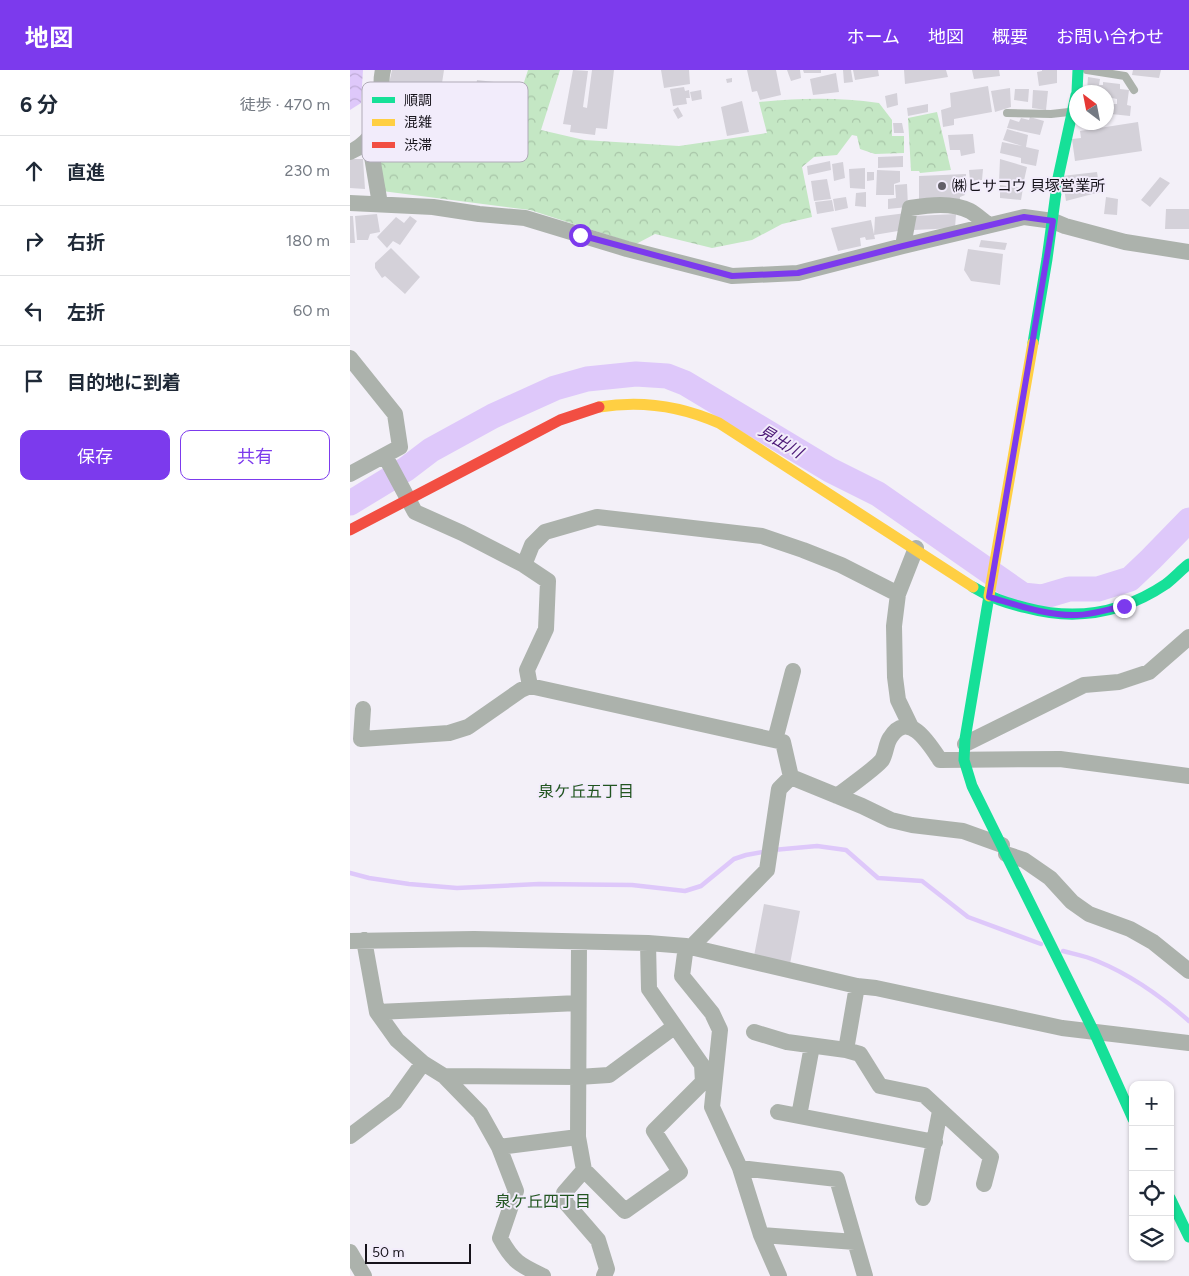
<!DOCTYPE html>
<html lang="ja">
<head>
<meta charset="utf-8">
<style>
	body { margin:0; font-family:Figtree,"Noto Sans JP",sans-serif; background:#f6f6f7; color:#1f2937 }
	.controls { position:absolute; right:15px; bottom:15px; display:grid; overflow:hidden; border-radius:10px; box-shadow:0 1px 4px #0004 }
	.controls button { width:45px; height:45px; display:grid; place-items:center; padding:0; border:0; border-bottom:1px solid #e0e1e3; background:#fff; color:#1f2937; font:25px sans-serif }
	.compass { position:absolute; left:719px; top:15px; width:45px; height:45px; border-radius:50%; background:#fff; box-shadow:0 1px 4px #0004; rotate:328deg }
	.scale { position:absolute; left:15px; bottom:12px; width:106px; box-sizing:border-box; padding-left:5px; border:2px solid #16131b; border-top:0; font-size:14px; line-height:18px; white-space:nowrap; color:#16131b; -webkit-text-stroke:4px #f2ecfb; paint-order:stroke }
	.stop { position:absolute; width:15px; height:15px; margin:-11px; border:4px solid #7c3aed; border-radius:50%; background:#fff }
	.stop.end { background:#7c3aed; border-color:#fff; box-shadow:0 1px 5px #0008 }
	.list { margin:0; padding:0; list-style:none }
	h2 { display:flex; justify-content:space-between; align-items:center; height:65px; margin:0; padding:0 20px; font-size:21px }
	h2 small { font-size:16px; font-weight:400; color:#747a83 }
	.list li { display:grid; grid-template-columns:32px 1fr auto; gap:15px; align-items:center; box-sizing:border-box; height:70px; padding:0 20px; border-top:1px solid #e0e1e3 }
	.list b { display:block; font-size:19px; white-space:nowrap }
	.list em { font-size:16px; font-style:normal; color:#747a83 }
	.actions { display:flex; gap:10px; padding:15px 20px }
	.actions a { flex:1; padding:11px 0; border:1px solid #7c3aed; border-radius:10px; text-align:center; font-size:18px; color:#7c3aed }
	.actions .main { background:#7c3aed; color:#fff }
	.icon { flex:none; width:28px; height:28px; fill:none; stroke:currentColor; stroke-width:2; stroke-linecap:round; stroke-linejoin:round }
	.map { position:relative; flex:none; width:839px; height:1206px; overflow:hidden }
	header { display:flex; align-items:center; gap:30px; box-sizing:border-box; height:70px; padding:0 25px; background:#7c3aed; color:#fff }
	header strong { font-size:24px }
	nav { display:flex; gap:28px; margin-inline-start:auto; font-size:18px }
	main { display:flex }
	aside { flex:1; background:#fff }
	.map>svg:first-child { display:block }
</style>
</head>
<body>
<header>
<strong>地図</strong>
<nav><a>ホーム</a><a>地図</a><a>概要</a><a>お問い合わせ</a></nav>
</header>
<main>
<aside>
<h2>6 分<small>徒歩 · 470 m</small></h2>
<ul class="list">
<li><svg class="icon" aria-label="ahead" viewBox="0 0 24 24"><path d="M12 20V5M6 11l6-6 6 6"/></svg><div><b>直進</b></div><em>230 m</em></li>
<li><svg class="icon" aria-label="right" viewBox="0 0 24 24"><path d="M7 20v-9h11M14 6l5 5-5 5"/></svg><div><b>右折</b></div><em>180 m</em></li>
<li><svg class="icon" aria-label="left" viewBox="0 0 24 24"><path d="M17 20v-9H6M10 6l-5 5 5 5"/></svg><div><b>左折</b></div><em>60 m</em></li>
<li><svg class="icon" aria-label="arrive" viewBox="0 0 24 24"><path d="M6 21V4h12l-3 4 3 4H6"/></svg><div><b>目的地に到着</b></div></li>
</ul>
<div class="actions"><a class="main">保存</a><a>共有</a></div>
</aside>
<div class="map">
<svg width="839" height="1206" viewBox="0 0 839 1206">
	<defs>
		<pattern id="forest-crowns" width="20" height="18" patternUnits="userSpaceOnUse" patternTransform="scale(1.25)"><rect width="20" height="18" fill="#c4e7c4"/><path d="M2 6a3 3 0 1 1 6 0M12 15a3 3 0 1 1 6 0" fill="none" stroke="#a8c5a8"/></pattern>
		<pattern id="water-waves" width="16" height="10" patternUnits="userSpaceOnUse" patternTransform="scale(1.25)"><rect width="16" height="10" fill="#dec8fa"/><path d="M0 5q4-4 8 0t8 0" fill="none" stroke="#beabd6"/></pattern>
	</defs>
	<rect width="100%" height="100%" fill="#f3f0f8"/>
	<path fill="url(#forest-crowns)" d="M178 0H210L191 60 234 70 329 76 417 63 409 32C451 28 487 27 529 33L542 50V66H554V83L525 84 510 79 507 66 502 65 487 85 464 87 452 97 462 147 432 154 402 170 362 178 305 164 286 174 180 140 32 121 29 72 34 70 44 35 58 39 160 55Z
		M587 42 601 100 570 103 569 101H561L558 48Z"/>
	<path fill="url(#water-waves)" d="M0 0H13L11 33 0 40Z"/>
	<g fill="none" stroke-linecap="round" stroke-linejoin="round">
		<path stroke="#dec8fa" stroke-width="4.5" d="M0 803 19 808 59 814 107 818 189 814 282 815 335 821 351 816 384 789 396 785 423 780 467 776 496 780 528 808 572 811 618 847 691 874
			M713 881C724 884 736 886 747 891 781 905 812 927 839 951"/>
		<path stroke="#dec8fa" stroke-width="25" d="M0 433 56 399 81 380 143 346 205 318 237 309 286 304 317 306 335 313 480 400 528 424 673 525 692 527 719 519H748L780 509 801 489 839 450"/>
	</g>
	<path fill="#d4d1d9" d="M42 0H94L92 13 102 16 99 37 36 27Z
		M223 0 238 1 233 37 237 38 242 0H264L257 59 246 58 245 65 220 62 221 55 213 54Z
		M311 0H339L340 14 314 18Z
		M397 0H426L431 25 410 30 407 21 402 22Z
		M437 0H450L451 8 441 11Z
		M453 0H471V3H454Z
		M493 0H501L503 12 494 13Z
		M503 0H528L529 6 505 10Z
		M554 0H596L598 7 555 14Z
		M622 0H649L650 6 624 9Z
		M692 0H707V13L689 16 687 2 692 1Z
		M783 0H811L809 8 782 5Z
		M486 3 489 22 463 25 460 9Z
		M738 7 750 9 749 15H753V12L770 14V19L779 20 777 35 781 36 780 46 761 44 762 34H767V29L762 28 761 32 756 31V22H737Z
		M382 8V12L377 13 376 9Z
		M127 10 144 12 139 47 122 45Z
		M638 16 642 42 604 49V55L593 57 591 40 601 37 600 23Z
		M334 17 335 21 339 20 340 28H336L337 34 323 36 320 19Z
		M660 18 661 37 645 42 641 21Z
		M665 19H679L678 32 664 30Z
		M351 20 352 29 342 31 340 22Z
		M683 20 698 21 696 40 682 38Z
		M547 23 548 35 537 38 535 26Z
		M392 31 399 62 377 66 371 37Z
		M578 34V42L558 46 557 38Z
		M328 37 333 46 328 49 323 40Z
		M680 47 694 51 690 65 657 58 660 49 669 52 671 48 679 50Z
		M788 52 792 81 725 91 722 69 731 68 730 61Z
		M543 53H552L554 63H544Z
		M657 59 678 65 676 77 689 80 686 96 671 93V88L650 83 652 72 672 76 653 70Z
		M623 64 625 83 611 86 610 80H600L598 65Z
		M553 86V97L528 98V87Z
		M0 89H13L15 119 0 118Z
		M650 89 677 97 673 115 649 112Z
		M480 91 481 100 458 105 457 96Z
		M493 92 495 108 484 111 482 94Z
		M515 98V119L500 118 499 99Z
		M633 99 632 110 620 111 619 100Z
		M527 100 550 101V112L544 114V125H526Z
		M517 102H524V110L517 111Z
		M747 102 750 122 716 131 712 106Z
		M616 104 615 125 610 127V130L569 132V106Z
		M810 107 820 113 800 137 791 130Z
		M477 109 481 129 464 131 461 111Z
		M557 114 558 137 538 139V129L546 128 545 115Z
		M650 115 673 118 671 130 650 128Z
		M516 122V137L505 136 506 123Z
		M496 127 498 138 485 141 483 129Z
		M756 127 768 129 767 145 754 144Z
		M482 130 484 141 467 144 465 132Z
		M816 139H839V159H815Z
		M556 143 554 160 524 165 525 147Z
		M27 144 30 162 20 164 18 170H7L5 146Z
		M606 144 605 158 564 160V146Z
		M0 146H3L5 173H0Z
		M60 146 67 151 50 175 43 171 37 178 27 167 46 147 54 153Z
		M521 150 525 169 516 170 515 167 510 168 511 176 488 181 481 158Z
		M631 170 657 173 655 180 629 177Z
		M41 178 70 207 55 224 35 206 32 208 25 198V193Z
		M618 179 653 184 650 215 621 211 614 200Z
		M414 834 450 841 440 894 404 886Z"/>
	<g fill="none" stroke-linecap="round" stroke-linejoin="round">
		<path stroke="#acb2ac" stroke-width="8" d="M737 0 775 6 784 20
			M657 43 701 44 719 42"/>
		<path stroke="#acb2ac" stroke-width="16" d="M19 69 30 134
			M0 82C21 73 31 53 32 31 32 20 30 11 33 0
			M0 133 83 137 129 144 175 148 277 179 382 206 448 203 553 176 674 147 703 151 715 156 775 172 839 182
			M553 176 560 138C579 135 602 132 620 141 627 145 633 151 639 155
			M0 288 45 344 50 377 0 404
			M35 386 65 442 112 463 174 495 198 511 196 559 177 600 180 616
			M174 495 182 475 195 462 247 447 412 466 453 480 491 495 548 524
			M13 639 11 669 99 663 118 657 171 620 180 616 433 672 441 707 429 719 417 800 342 876
			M561 657 548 630 545 607 544 556 548 524 566 478
			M425 670 443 601
			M615 674 734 615 769 612 799 602 839 567
			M441 707 512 736 541 750 562 755 613 761 652 775
			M487 726C496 719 527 697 532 690 536 683 536 674 540 668 558 638 580 675 590 690L710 689 839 706
			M656 784 674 790 700 808 722 832 739 844 780 859 803 872 839 901
			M14 870 27 942 47 970 73 993 94 1006 130 1043 149 1077 166 1121 150 1168C163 1192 170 1195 193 1206
			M0 871 124 869 298 873 336 876 507 916 526 918 712 958 839 973
			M229 873 228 1067 234 1100 275 1141 330 1102 304 1061 353 1012 352 995 299 919 298 873
			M336 876 332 906 362 943 370 960 362 1037 390 1098 411 1165 429 1206
			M27 942 228 933
			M404 962 437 972 496 980 510 984 530 1016 574 1025 641 1087 634 1114
			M496 980 507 916
			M94 1006 228 1007 259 1005 324 957
			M428 1042 585 1072
			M449 1046 462 976
			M0 1066 45 1032 73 993
			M149 1077 228 1067
			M390 1098 487 1109 515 1206
			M234 1100 214 1123 216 1133 248 1170 257 1199 254 1206
			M573 1128 590 1041
			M411 1165 505 1172
			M0 1182 14 1206"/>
		<path stroke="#16e098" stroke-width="11" d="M727 22 728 0
			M683 273 697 189 708 108 726 25
			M623 517C641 528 656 533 677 538 726 551 773 543 816 514 824 508 831 500 839 494
			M639 526 615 669 614 690 622 716 744 962 783 1049
			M820 1128 839 1167"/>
		<path stroke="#ffcf43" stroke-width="11" d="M249 337C291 330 331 336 369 353L623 517
			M639 526 683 273"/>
		<path stroke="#f24e42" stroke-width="11" d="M0 460 210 350 249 337"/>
	</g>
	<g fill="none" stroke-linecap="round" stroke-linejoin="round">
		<path stroke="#7c3aed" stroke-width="6" d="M230 165 382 206 448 203 553 176 674 147 703 151 639 527C667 535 698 546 727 545 742 545 759 539 774 536"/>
	</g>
	<circle fill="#636068" stroke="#f2ecfb" stroke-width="2" cx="592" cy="116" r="5"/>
	<g text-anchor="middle" stroke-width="4" stroke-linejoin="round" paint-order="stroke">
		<g font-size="15" fill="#16131b" stroke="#f2ecfb" text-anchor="start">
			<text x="602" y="121">㈱ヒサコウ 貝塚営業所</text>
		</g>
		<g font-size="16" font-style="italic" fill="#4c1877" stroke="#f2ecfb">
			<text transform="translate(431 371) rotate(31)" y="6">見出川</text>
		</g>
		<g font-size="16" fill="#215520" stroke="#f2ecfb">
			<text x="236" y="727">泉ケ丘五丁目</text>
			<text x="193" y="1137">泉ケ丘四丁目</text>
		</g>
	</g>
	<rect x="12" y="12" width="166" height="80" rx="8" fill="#f2ecfb" stroke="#b0abb8" stroke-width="1"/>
	<rect x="22" y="27" width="23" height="6" fill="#16e098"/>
	<rect x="22" y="49" width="23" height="7" fill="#ffcf43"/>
	<rect x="22" y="72" width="23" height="6" fill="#f24e42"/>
	<g font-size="14" fill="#16131b">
		<text x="54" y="35">順調</text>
		<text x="54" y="57">混雑</text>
		<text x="54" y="80">渋滞</text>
	</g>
</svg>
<div class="controls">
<button>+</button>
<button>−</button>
<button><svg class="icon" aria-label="locate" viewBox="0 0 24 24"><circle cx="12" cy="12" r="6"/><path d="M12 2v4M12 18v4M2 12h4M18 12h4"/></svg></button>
<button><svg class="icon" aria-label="layers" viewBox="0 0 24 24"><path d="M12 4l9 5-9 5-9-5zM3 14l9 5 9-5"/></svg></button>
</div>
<svg class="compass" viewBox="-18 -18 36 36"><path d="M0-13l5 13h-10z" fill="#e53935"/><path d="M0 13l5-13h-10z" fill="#747a83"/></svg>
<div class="scale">50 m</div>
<div class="stop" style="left:230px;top:165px"></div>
<div class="stop end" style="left:774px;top:536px"></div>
</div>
</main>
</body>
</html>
